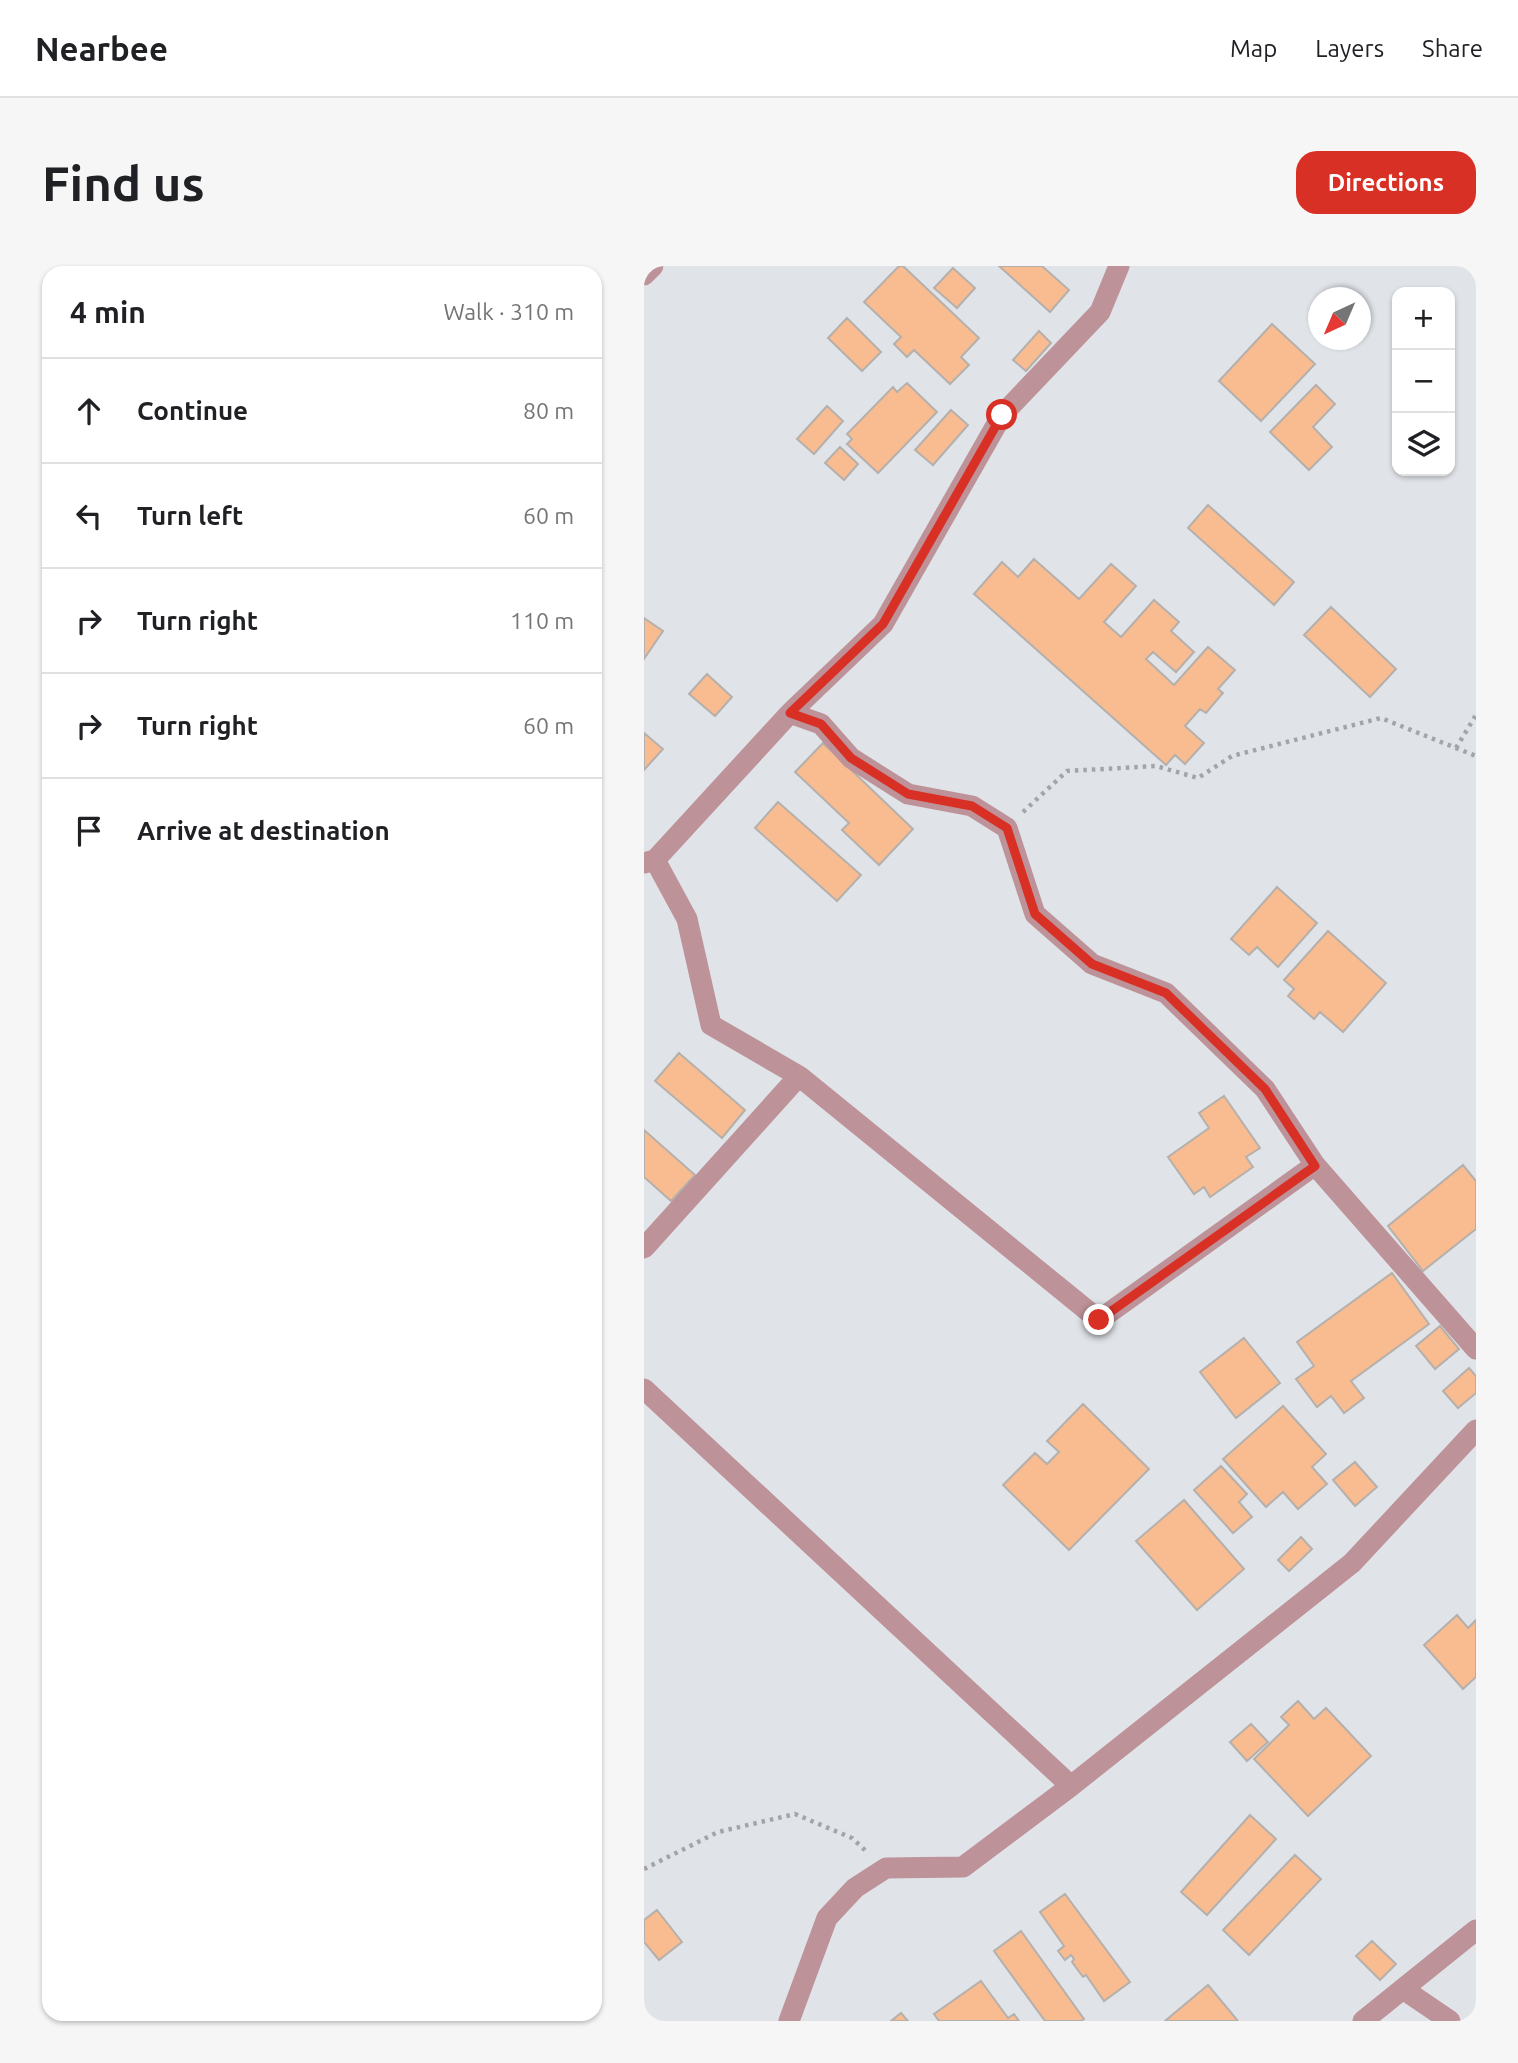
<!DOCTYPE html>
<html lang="en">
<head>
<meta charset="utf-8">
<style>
	body { margin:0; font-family:Ubuntu,sans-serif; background:#f6f6f6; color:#202124 }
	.controls { position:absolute; right:21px; top:21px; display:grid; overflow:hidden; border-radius:14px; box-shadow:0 2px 5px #0004 }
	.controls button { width:63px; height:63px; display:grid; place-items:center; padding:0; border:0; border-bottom:2px solid #e0e0e0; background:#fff; color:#202124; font:35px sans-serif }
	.compass { position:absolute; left:664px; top:21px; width:63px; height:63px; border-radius:50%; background:#fff; box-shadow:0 2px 5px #0004; rotate:224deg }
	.stop { position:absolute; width:21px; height:21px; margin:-16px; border:5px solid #d93025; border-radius:50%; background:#fff }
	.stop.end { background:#d93025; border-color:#fff; box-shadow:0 2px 7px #0008 }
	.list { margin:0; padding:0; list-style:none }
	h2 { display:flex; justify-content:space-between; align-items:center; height:91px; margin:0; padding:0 28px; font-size:30px }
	h2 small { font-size:23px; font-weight:400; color:#757577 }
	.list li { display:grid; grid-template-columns:46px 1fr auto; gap:21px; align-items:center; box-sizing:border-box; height:105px; padding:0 28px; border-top:2px solid #e0e0e0 }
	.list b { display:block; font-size:26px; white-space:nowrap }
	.list em { font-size:23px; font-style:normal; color:#757577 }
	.icon { flex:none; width:38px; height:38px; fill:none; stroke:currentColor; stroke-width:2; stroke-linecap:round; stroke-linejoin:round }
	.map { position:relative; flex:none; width:832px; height:1755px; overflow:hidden; border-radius:21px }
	header { display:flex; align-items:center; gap:42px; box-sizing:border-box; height:98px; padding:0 35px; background:#fff; border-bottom:2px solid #e0e0e0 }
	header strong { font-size:33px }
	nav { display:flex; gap:38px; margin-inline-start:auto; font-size:24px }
	.intro { display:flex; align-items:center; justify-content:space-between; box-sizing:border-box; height:168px; padding:0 42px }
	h1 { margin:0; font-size:49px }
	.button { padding:18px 32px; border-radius:21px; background:#d93025; color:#fff; font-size:24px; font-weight:700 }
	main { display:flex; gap:42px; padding:0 42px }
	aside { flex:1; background:#fff; border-radius:21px; box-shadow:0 2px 5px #0004 }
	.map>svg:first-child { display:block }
</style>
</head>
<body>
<header>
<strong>Nearbee</strong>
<nav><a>Map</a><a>Layers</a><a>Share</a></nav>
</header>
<div class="intro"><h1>Find us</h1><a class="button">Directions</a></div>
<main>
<aside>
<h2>4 min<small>Walk · 310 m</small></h2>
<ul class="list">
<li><svg class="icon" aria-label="ahead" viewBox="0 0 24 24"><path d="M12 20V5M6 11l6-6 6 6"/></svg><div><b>Continue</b></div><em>80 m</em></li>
<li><svg class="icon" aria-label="left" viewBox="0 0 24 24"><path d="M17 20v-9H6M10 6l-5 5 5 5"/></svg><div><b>Turn left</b></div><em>60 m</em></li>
<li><svg class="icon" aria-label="right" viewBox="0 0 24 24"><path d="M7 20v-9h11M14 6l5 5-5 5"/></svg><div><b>Turn right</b></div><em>110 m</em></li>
<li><svg class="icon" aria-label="right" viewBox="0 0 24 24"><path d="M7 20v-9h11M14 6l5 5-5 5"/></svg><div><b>Turn right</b></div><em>60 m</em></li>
<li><svg class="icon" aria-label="arrive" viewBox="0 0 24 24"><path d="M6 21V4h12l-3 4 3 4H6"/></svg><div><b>Arrive at destination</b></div></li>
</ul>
</aside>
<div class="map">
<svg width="832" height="1755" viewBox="0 0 832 1755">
	<rect width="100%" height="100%" fill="#e0e4e9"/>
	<path fill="#f9bb90" stroke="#b5b0ac" stroke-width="2" d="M255 0H259L335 72 317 91 325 99 306 118 270 84 263 91 250 78 257 71 220 36Z
		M355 0H398L425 24 406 46Z
		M309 2 331 22 313 42 290 22Z
		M203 52 237 86 218 105 184 72Z
		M628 58 671 98 617 155 575 115Z
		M395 65 407 77 382 105 369 94Z
		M263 117 293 146 234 207 203 178 208 173 203 168 249 121 253 126Z
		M672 119 691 138 669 161 688 181 665 204 626 166Z
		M183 140 199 155 170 188 153 173Z
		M307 144 324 159 289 199 271 184Z
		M196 181 214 198 200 214 181 197Z
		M564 239 650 316 630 339 544 262Z
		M390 293 435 333 467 298 492 320 460 356 477 371 510 334 535 356 527 365 550 386 532 406 509 386 502 393 530 419 564 381 591 404 574 423 579 427 562 447 556 443 541 460 560 477 541 498 531 489 522 499 330 328 358 296 374 311Z
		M687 341 752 403 726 431 660 369Z
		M0 352 19 365 0 393Z
		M63 408 88 431 71 450 45 428Z
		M0 467 19 483 0 504Z
		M179 477 269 563 235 599 198 564 205 557 151 506Z
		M134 536 217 609 193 635 111 562Z
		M633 621 673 657 634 701 613 681 605 689 587 673Z
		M684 665 742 717 699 766 676 746 670 753 644 730 650 723 640 714Z
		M35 787 101 844 78 872 11 815Z
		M580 830 616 882 602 891 609 901 566 931 560 921 550 928 524 891 565 862 555 847Z
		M0 864 51 909 27 935 0 911Z
		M819 899 832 915V963L779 1005 744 960Z
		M748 1007 785 1058 707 1115 720 1132 700 1147 687 1130 673 1141 652 1113 670 1100 653 1076Z
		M796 1060 815 1083 791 1103 772 1080Z
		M600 1072 636 1117 592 1152 556 1106Z
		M825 1102 832 1110V1127L814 1142 799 1125Z
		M439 1138 505 1203 425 1284 359 1219 391 1187 403 1198 415 1186 403 1175Z
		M639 1140 682 1188 668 1201 683 1218 654 1243 639 1226 622 1241 579 1193Z
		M711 1196 733 1221 711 1240 689 1214Z
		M577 1200 603 1228 595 1236 608 1251 589 1267 550 1224Z
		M540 1234 600 1303 553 1344 492 1275Z
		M657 1271 668 1283 645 1305 634 1294Z
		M813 1349 824 1362 832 1354V1411L819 1423 780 1379Z
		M654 1435 670 1453 682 1442 727 1490 664 1550 610 1493 645 1459 637 1451Z
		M607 1458 624 1476 603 1495 586 1476Z
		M606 1549 632 1573 563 1649 537 1626Z
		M651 1589 677 1613 605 1689 579 1664Z
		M421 1628 486 1716 460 1735 442 1709 439 1711 428 1696 430 1693 427 1689 421 1694 414 1685 420 1680 396 1646Z
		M13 1644 38 1676 15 1694 0 1676V1654Z
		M377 1665 440 1753 437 1755H401L350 1685Z
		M728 1675 752 1698 736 1714 712 1690Z
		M337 1715 364 1752 370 1748 375 1755H295L290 1748Z
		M564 1719 594 1755H521Z
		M257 1747 264 1755H247Z"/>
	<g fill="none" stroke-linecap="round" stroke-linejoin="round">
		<path stroke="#a1a4a8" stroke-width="4.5" stroke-dasharray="3.5 5" stroke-linecap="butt" d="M812 482 832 449
			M379 546 423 505 512 500 554 512 588 490 737 452 832 490
			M0 1603 74 1566 151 1548 208 1572 223 1586"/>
		<path stroke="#bd9298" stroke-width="21" d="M0 9 9 0
			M146 447 177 458 207 492 264 528 328 540 363 562 391 648 448 698 522 727 621 823 671 899 832 1083
			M11 594 43 653 67 759 155 810 455 1054 671 899
			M0 597 11 594 146 447 239 358 358 149 456 46 475 0
			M0 982 155 810
			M0 1123 427 1520
			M759 1723 806 1755
			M145 1755 183 1652 211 1622 242 1602 319 1601 427 1520 708 1297 832 1164
			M719 1755 832 1664"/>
	</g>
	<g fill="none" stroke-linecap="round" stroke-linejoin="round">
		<path stroke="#d93025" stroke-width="9" d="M358 149 239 358 146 447 177 458 207 492 264 528 328 540 363 562 391 648 448 698 522 727 621 823 671 900 455 1054"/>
	</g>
</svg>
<div class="controls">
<button>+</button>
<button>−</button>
<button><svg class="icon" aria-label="layers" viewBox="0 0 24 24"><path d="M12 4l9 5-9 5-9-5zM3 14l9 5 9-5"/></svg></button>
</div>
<svg class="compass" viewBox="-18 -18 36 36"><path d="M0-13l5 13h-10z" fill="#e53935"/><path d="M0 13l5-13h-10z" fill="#757577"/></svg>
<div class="stop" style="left:358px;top:149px"></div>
<div class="stop end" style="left:455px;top:1054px"></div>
</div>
</main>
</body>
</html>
